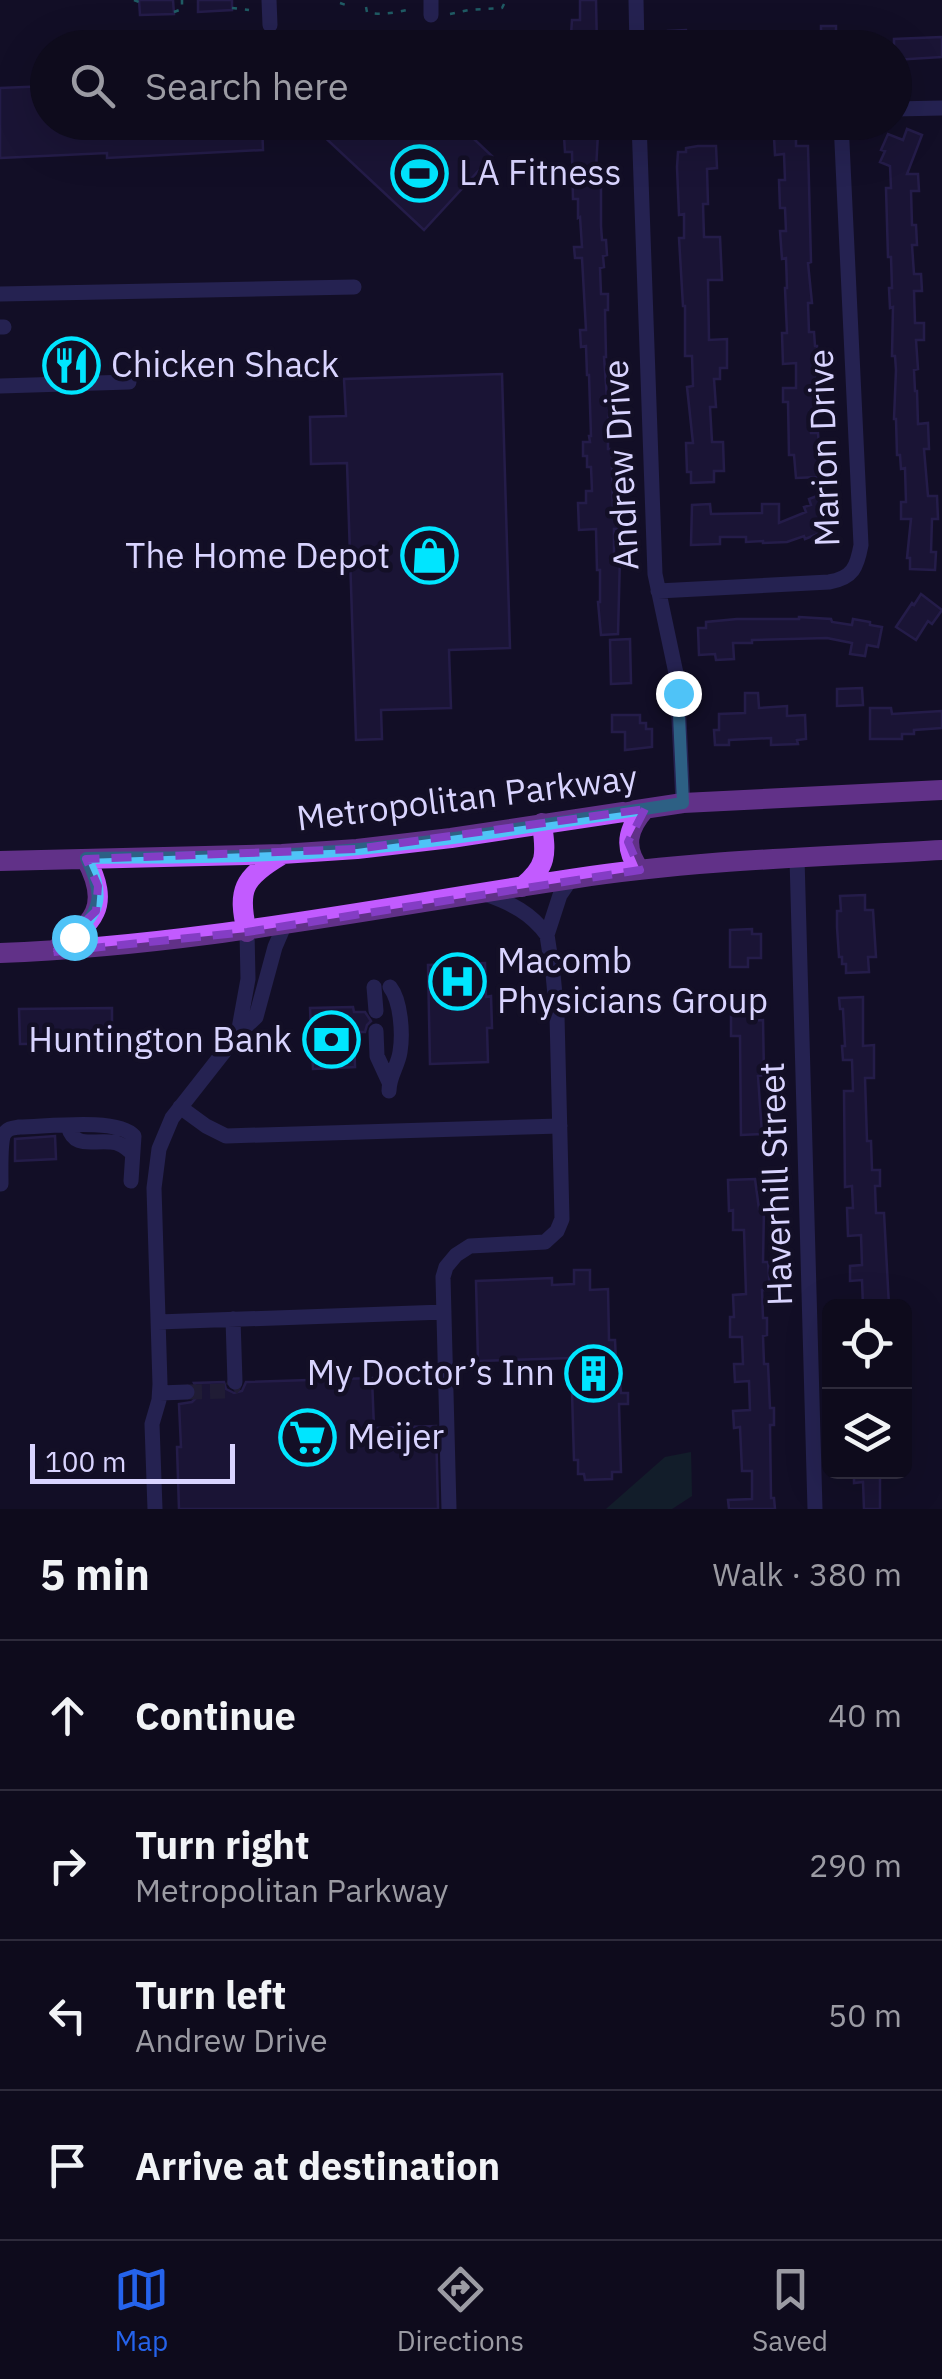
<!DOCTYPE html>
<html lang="en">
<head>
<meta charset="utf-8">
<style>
	body { margin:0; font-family:"IBM Plex Sans",sans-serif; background:#1c1929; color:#f1f3f6 }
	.controls { position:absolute; right:30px; bottom:30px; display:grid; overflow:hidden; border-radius:15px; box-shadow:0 10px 40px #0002 }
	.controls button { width:90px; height:90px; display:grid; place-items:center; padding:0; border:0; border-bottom:2px solid #2e2b3b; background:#0e0b1c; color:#f1f3f6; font:50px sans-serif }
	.scale { position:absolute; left:30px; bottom:25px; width:205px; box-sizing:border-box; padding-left:10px; border:5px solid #d9d4ff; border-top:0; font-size:28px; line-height:35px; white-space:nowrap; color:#d9d4ff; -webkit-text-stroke:8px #130f26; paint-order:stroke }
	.stop { position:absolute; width:30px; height:30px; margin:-22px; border:8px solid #4fc3f7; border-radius:50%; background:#fff }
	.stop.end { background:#4fc3f7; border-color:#fff; box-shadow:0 2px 10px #0008 }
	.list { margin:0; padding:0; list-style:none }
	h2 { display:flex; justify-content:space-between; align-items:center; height:130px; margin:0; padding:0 40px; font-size:42px }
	h2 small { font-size:32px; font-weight:400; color:#9b9ba3 }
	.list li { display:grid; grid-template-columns:65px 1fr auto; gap:30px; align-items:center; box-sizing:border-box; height:150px; padding:0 40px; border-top:2px solid #2e2b3b }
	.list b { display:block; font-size:38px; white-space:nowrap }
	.list p { margin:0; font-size:32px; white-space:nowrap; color:#9b9ba3 }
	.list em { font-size:32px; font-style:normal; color:#9b9ba3 }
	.icon { flex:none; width:55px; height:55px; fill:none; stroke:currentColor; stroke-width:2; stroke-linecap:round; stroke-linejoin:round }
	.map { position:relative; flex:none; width:942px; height:1509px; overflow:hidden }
	.search { position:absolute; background:#0e0b1c; box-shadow:0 10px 40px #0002; left:30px; right:30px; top:30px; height:110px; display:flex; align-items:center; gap:25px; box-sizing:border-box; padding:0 35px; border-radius:55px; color:#9b9ba3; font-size:38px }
	.sheet { height:730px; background:#0e0b1c }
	nav { display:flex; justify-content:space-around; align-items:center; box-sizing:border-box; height:140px; border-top:2px solid #2e2b3b; background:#0e0b1c; font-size:28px; color:#9b9ba3 }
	nav a { display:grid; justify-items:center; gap:5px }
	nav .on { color:#2563eb }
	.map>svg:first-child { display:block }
</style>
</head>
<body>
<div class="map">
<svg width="942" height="1509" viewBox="0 0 942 1509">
	<rect width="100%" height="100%" fill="#130f26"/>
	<path fill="#12302f" d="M691 1452 692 1496 672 1509H606L665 1457Z"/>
	<path fill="#241b47" stroke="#3b2d73" stroke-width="2.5" d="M139 0H173L174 14 140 15Z
		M198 0H232V10L198 12Z
		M580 0H596L597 48H579V35H571L572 20H580Z
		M821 26H836V35H865V48H821Z
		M686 30 687 33H705V48H668V31Z
		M942 37V57L894 60V39Z
		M48 86V122H262L263 150 107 158V153L0 158V88Z
		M328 122H456L492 156 424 230 319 132Z
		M573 122H590V134L598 133 596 170H601V226L602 240H606L607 255 603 256 604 267 600 268 601 294H608V310H605L606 357H604L607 398H611L612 411H609L608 427V449H614V464H612L613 512H618V529H614V556H620L618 634 601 635 598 602H600V570H597L596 529 579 530 578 503H586V491H592L591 467H587V456H583V442H590L589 436H591L589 375H587L586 346 581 347 580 330H586L582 258H575L574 247H582L580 217 578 218V199H573L572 152H565L564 136 574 135Z
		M907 129 922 135 907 174H918L919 191H911L912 225H916L917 245H912L914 274H921L922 291H914L915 323H924V340H916L918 369 914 370 915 391H917L918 424 928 423 929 449H924L928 496H937L938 519H932L931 552H936L935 570 910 569V558H907L911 519H901V502H906L905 468 901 469 900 455H897L896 419H894L896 370 895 356H892L893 307 890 308 889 288H892L891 257H888L886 188H891L890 166 880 162 885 151 881 150 888 134 903 140Z
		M780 135H796V146H808L811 262 808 263 812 303H808L809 332H814L815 346H817L818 376 816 377V411H810L811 433H818L820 463H817L818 477 796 478 794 455H789L788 402H783V388H796V363L783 364 782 333H787L785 288H787L786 258 782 259 780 231H786L785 208H780L779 180H785L784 154 775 155 774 137Z
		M698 146H716L717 168 707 169 708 204H703L704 237H720L722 280H708L709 340 727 339V368H720V379H714L716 407H710L712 442H723L724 471H714V482L691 483V472H687L686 443H693L687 387 693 386 692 356H685V306H683L679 238H684V214L679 215 677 167 678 152H686V148Z
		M94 348 95 372 49 373 48 350Z
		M502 374 510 648 449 650 451 708 381 710 382 739 356 740 347 463 311 464 310 417 346 416 344 379Z
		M822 494 834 523 821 529 823 532 805 539 804 536 787 542 763 543V541L746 542V537H720V544L691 545 692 505 710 504 711 514 762 513V504H779V523L806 512 804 507 811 505 809 499Z
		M921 594 942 610 932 624 928 621 916 640 896 627 912 603 914 605Z
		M799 617 831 619 832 622 852 625 853 619 870 622V625L882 627 878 647 867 645 865 656 850 654 852 643 827 638 752 640V643H733L734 659 716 660 715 654 699 655 698 628H706V622L737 619H799Z
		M630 639 631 683 611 684 610 640Z
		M862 688 863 705 837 706V689Z
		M745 693H758L759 708 787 706V716L805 715 806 739 797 740 798 744 771 745V738L729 740V745H715L714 730H719V714L745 713Z
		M870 708H891L892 714 942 711V728L914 730V734H902V739H870Z
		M612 715H640V723H646V729H652V747L625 750V732H612Z
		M865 895V910H873L876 957H868L869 972 846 973V964H842V957H839L837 927V911H841L840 896Z
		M752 929V934H761V958H748V967H730V930Z
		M485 963 486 997 491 996 492 1028H487L488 1062 430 1064 428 965Z
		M863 997V1046L874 1045V1078H865L867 1141H871L872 1170H880V1186H875L876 1213H884L889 1306H863L862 1280 850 1281V1266L862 1265 861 1235 848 1236 847 1208H853L852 1186 845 1187 844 1091H853L852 1060H843L842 1046H845L843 1009H840L839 998Z
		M731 1004H748V1015H751V1021L763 1020 764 1075 758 1076 762 1134 741 1135 740 1036H731Z
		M353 1007 354 1012H365L371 1021 367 1025 365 1032H354L355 1067 313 1069 312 1047H308V1032H311L310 1008Z
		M112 1008V1043L20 1044 19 1009Z
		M55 1136 56 1159 15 1161V1139Z
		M755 1179 759 1209 764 1208 763 1262H768L770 1290H762L763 1318H767V1335L763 1336 764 1364H768L770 1408H774V1425H770L771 1498H774L775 1509H729L728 1500 752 1499V1471H742L740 1427 734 1428 733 1411 750 1410 749 1381 735 1382 734 1364H743L742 1337H730V1317H734L733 1295 746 1294 744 1230H733V1210L729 1211 728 1180Z
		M574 1270H590V1290L608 1289 609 1340H615L617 1383H620L621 1393H628V1404H619L621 1472H612V1479L585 1480 584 1474H578V1460H574L571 1358 478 1361 476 1281 552 1278V1285L574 1284Z
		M372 1378 374 1428 436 1426 438 1509H179L177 1447H181L179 1404 192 1402 196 1398 198 1391 194 1383 224 1382 226 1389 234 1393 242 1391 246 1382Z
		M854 1472H880V1509H864L863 1482 854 1483Z"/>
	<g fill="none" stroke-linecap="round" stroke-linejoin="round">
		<path stroke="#312d47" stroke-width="15" stroke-dasharray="15 8" stroke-linecap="butt" d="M187 1392 228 1391 233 1387 235 1382"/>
		<path stroke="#2fb8b0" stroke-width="2.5" stroke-dasharray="5 8" stroke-linecap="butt" d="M134 0 139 2
			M340 3 346 5 348 0
			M366 7 367 12C381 16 398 12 412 9
			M232 8 249 10
			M174 12 182 9V0
			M450 14 469 10 502 8 506 0"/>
		<path stroke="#3d3a85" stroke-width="15" d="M269 0 270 25
			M431 0V15
			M636 0 637 48
			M894 109 942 108
			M639 122 655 574 677 678 683 803
			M0 294 354 287
			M0 327H4
			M0 386 129 382
			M658 591 829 582C853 578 857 567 861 545L841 122
			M797 858 815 1509
			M485 894C511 903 531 913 547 935
			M374 987 376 1011
			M376 1031 377 1056 389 1082
			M238 1034 248 979 247 932
			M389 1091C389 1076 398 1066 400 1052 403 1034 401 1001 390 987
			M180 1107 206 1126 226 1136 560 1126
			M68 1126C74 1149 92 1140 110 1142 119 1142 125 1147 132 1153
			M1 1184C1 1174 0 1142 4 1134 8 1128 13 1128 19 1127 45 1127 117 1117 134 1136L131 1181
			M233 1319 235 1382
			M158 1322 444 1312
			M160 1393 187 1392
			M155 1509 152 1424 159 1400 160 1384 154 1188 159 1149 172 1118 238 1034 256 1017 275 947 284 926
			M449 1509 444 1316 443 1277 446 1267 456 1255 470 1246 545 1242 557 1231 562 1219 557 1016 553 974 547 935 560 895 571 879"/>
		<path stroke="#c25bff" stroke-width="20" d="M0 861 282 854 357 849 451 838 683 803 942 790
			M640 870C623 848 627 829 645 809
			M522 887C548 866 546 854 542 823
			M247 932C237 890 243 878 280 856
			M54 950C95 923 111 906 86 859
			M0 953C193 946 381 907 571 879 694 860 818 857 942 850"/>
	</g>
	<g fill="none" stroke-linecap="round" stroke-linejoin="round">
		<path stroke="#4fc3f7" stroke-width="12" d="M74 937C102 909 104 894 86 858 177 857 269 858 359 849 468 839 575 819 683 803L678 693"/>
	</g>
	<path d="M0 0H942V1509H0ZM645 809 628 842 640 870 247 932 53 952 96 911 98 886 86 859 357 849Z" fill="#130f26" fill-opacity=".55" fill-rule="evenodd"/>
	<path fill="none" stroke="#843dc5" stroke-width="8" stroke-dasharray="20 12" stroke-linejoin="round" d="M645 809 628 842 640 870 247 932 53 952 96 911 98 886 86 859 357 849Z"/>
	<defs>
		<symbol id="stadium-ring" viewBox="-11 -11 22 22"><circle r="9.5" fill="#130f26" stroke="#00e5ff" stroke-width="1.5"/><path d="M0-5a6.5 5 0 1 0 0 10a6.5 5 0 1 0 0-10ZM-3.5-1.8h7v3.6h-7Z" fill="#00e5ff"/></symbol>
		<symbol id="restaurant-ring" viewBox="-11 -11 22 22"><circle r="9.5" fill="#130f26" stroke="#00e5ff" stroke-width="1.5"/><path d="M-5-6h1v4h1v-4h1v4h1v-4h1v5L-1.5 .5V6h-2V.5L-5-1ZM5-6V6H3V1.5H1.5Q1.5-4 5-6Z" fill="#00e5ff"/></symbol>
		<symbol id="shop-ring" viewBox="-11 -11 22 22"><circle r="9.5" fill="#130f26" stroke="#00e5ff" stroke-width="1.5"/><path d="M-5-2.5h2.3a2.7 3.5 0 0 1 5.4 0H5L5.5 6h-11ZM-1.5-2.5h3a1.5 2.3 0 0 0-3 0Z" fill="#00e5ff"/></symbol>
		<symbol id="hospital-ring" viewBox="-11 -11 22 22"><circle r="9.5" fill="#130f26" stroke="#00e5ff" stroke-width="1.5"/><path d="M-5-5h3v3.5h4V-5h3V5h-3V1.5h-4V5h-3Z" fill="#00e5ff"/></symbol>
		<symbol id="bank-ring" viewBox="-11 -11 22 22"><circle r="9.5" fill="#130f26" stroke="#00e5ff" stroke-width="1.5"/><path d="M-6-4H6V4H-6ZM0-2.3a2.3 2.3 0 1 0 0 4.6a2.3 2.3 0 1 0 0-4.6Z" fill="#00e5ff"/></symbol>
		<symbol id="building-ring" viewBox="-11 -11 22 22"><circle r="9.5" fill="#130f26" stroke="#00e5ff" stroke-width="1.5"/><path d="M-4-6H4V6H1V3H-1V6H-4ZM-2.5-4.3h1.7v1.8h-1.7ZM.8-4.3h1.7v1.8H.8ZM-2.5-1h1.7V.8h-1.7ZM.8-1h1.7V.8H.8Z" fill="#00e5ff"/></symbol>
		<symbol id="supermarket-ring" viewBox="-11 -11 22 22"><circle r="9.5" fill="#130f26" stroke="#00e5ff" stroke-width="1.5"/><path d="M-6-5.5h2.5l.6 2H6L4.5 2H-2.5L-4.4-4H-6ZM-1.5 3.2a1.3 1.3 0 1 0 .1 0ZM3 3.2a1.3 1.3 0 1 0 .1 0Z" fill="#00e5ff"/></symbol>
	</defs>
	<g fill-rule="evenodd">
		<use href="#stadium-ring" x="388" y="142" width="63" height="63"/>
		<use href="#restaurant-ring" x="40" y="334" width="63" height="63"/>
		<use href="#shop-ring" x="398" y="524" width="63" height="63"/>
		<use href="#hospital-ring" x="426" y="950" width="63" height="63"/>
		<use href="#bank-ring" x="300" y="1008" width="63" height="63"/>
		<use href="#building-ring" x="562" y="1342" width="63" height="63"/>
		<use href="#supermarket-ring" x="276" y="1406" width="63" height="63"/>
	</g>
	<g text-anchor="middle" stroke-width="9" stroke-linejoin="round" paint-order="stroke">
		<g font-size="35" fill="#d9d4ff" stroke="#130f26" text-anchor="start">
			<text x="459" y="185">LA Fitness</text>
			<text x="111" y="377">Chicken Shack</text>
			<text x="390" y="568" text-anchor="end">The Home Depot</text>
			<text x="497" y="973">Macomb<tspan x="497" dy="40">Physicians Group</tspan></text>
			<text x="292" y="1052" text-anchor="end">Huntington Bank</text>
			<text x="555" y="1385" text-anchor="end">My Doctor’s Inn</text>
			<text x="347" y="1449">Meijer</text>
		</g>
		<g font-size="35" fill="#d9d4ff" stroke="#130f26">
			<text transform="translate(824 448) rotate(-92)" y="12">Marion Drive</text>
			<text transform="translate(621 465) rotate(-93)" y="12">Andrew Drive</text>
			<text transform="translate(467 798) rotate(-7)" y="12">Metropolitan Parkway</text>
			<text transform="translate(776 1184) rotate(-92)" y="12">Haverhill Street</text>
		</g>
	</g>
</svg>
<div class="controls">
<button><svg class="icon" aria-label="locate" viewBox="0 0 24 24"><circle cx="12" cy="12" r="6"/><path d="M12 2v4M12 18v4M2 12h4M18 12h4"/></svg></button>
<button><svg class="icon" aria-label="layers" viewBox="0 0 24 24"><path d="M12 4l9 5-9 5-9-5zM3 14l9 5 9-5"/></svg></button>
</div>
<div class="scale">100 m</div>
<div class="stop" style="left:74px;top:937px"></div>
<div class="stop end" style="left:678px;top:693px"></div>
<div class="search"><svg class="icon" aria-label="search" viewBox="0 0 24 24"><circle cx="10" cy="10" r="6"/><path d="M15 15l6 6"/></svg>Search here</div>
</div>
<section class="sheet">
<h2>5 min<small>Walk · 380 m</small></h2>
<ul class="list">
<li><svg class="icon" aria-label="ahead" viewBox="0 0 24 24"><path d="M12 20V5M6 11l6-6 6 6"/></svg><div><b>Continue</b></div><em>40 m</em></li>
<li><svg class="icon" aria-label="right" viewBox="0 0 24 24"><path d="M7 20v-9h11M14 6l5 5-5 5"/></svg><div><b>Turn right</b><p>Metropolitan Parkway</p></div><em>290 m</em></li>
<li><svg class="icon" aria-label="left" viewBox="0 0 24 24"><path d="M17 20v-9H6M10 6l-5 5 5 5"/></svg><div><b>Turn left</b><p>Andrew Drive</p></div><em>50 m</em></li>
<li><svg class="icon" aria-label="arrive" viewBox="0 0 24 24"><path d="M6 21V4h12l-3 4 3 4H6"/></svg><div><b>Arrive at destination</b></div></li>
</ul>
</section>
<nav>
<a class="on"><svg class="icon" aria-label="map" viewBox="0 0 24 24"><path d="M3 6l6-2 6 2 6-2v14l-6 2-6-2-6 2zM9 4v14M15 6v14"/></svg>Map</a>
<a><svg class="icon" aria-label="directions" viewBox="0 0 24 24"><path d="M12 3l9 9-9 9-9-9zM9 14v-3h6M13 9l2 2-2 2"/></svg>Directions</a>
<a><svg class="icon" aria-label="saved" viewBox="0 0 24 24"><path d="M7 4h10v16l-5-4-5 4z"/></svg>Saved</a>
</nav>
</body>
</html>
